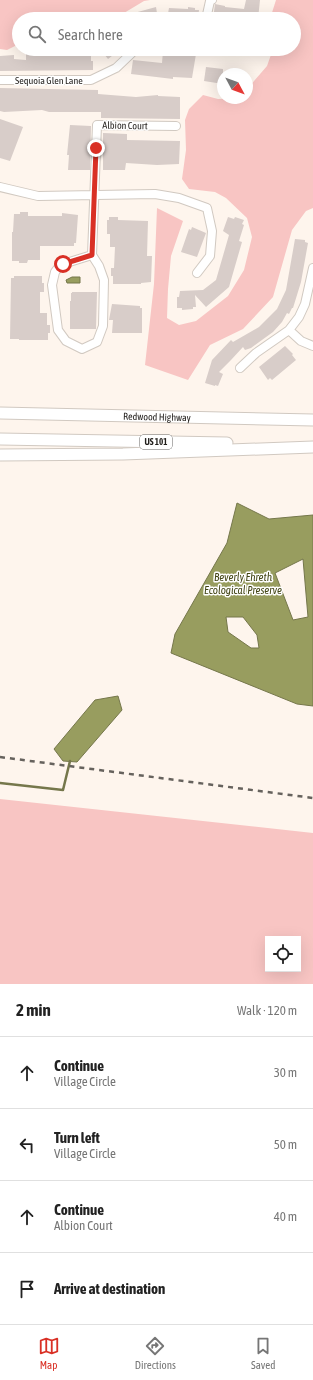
<!DOCTYPE html>
<html lang="en">
<head>
<meta charset="utf-8">
<style>
	body { margin:0; font-family:"Asap Condensed",sans-serif; background:#f6f6f6; color:#222 }
	.controls { position:absolute; right:12px; bottom:12px; display:grid; overflow:hidden; border-radius:0px; box-shadow:0 4px 16px #0002 }
	.controls button { width:36px; height:36px; display:grid; place-items:center; padding:0; border:0; border-bottom:1px solid #e0e0e0; background:#fff; color:#222; font:20px sans-serif }
	.compass { position:absolute; left:217px; top:68px; width:36px; height:36px; border-radius:50%; background:#fff; box-shadow:0 4px 16px #0002; rotate:131deg }
	.stop { position:absolute; width:12px; height:12px; margin:-9px; border:3px solid #d93025; border-radius:50%; background:#fff }
	.stop.end { background:#d93025; border-color:#fff; box-shadow:0 1px 4px #0008 }
	.list { margin:0; padding:0; list-style:none }
	h2 { display:flex; justify-content:space-between; align-items:center; height:52px; margin:0; padding:0 16px; font-size:17px }
	h2 small { font-size:13px; font-weight:400; color:#767676 }
	.list li { display:grid; grid-template-columns:26px 1fr auto; gap:12px; align-items:center; box-sizing:border-box; height:72px; padding:0 16px; border-top:1px solid #e0e0e0 }
	.list b { display:block; font-size:15px; white-space:nowrap }
	.list p { margin:0; font-size:13px; white-space:nowrap; color:#767676 }
	.list em { font-size:13px; font-style:normal; color:#767676 }
	.icon { flex:none; width:22px; height:22px; fill:none; stroke:currentColor; stroke-width:2; stroke-linecap:round; stroke-linejoin:round }
	.map { position:relative; flex:none; width:313px; height:984px; overflow:hidden }
	.search { position:absolute; background:#fff; box-shadow:0 4px 16px #0002; left:12px; right:12px; top:12px; height:44px; display:flex; align-items:center; gap:10px; box-sizing:border-box; padding:0 14px; border-radius:22px; color:#767676; font-size:15px }
	.sheet { height:340px; background:#fff }
	nav { display:flex; justify-content:space-around; align-items:center; box-sizing:border-box; height:56px; border-top:1px solid #e0e0e0; background:#fff; font-size:11px; color:#767676 }
	nav a { display:grid; justify-items:center; gap:2px }
	nav .on { color:#d93025 }
	.map>svg:first-child { display:block }
</style>
</head>
<body>
<div class="map">
<svg width="313" height="984" viewBox="0 0 313 984">
	<rect width="100%" height="100%" fill="#fef5ed"/>
	<path fill="#f8c5c3" fill-rule="evenodd" d="M0 0H150L144 1 114 19H19V44L7 50 0 49Z
		M276 0H313V208L306 211 292 230 273 297 243 329 210 345 188 380 145 365 154 284 157 208 183 221 171 256 168 289 167 318 179 325 196 321 228 296 244 270 252 237 247 218 226 198 215 192 189 189 182 179 186 150 185 120 189 109 203 95 218 99 247 98V89L267 66 273 49H294V19H270Z
		M0 799 313 833V984H0ZM268 939H298V969H268Z"/>
	<path fill="#989d5f" stroke="#75774b" fill-rule="evenodd" d="M72 277H80V283H67L66 280Z
		M237 503 269 519 313 515V706L297 704 171 653 175 634 227 543ZM303 559 308 617 293 620 275 573ZM226 617H243L257 635 259 648H251L228 632Z
		M118 696 122 710 77 762 63 761 54 749 95 700Z"/>
	<g fill="none" stroke-linecap="round" stroke-linejoin="round">
		<path stroke="#75774b" stroke-width="2.5" d="M0 783 63 790 70 761"/>
	</g>
	<path fill="#d8cdc9" d="M246 0H260L258 19 238 17 237 19H213L215 4 225 6V7L244 9Z
		M156 7 158 19H135L134 13Z
		M188 7 195 8V10H199L198 19H167L169 8 188 9Z
		M26 49H91V61H93V70L0 71V56L14 55V59L26 60Z
		M100 49H121L108 59Z
		M163 51 196 54 192 78 173 77V79L131 74 133 60 162 63Z
		M206 67 223 69V84L204 81Z
		M0 88 98 90V94L136 97 158 95V96L180 97V119L101 118V112H49L42 110 4 112 0 111Z
		M0 119 23 127 10 161 0 158Z
		M70 125 91 126 90 170H68L69 155H67Z
		M103 133 127 134V140L180 141 179 164 157 165 126 163 125 170H103Z
		M20 212H28V216H62V213L78 215 76 243H74V246H40V260H28L27 263H19V261H12V232H13L14 214H20Z
		M109 217H118V220L148 221 147 256H152L151 282 141 283V284H113V276H111V268H114L115 247H110V234H107V220H109Z
		M228 217 234 219 235 217 244 220 242 224 244 225 239 241 242 242 229 287 206 307 195 295 196 307H193V309L182 310V308H177V297H179L180 291 203 290 216 280 229 235 223 231Z
		M192 227 206 233 197 257 181 252 189 229 191 230Z
		M295 239 305 240V242L308 243 301 282 293 308H292L289 314 287 313 282 322 273 332 251 348 245 350 243 347 231 360 219 372 223 374 218 386 215 385V386L205 383 212 360 231 340 233 342 259 327 277 309 286 290Z
		M14 276H42V283H44V292H40V313H47V325H50V333H48V340H19V339H10L11 278H14Z
		M72 292H97L96 329H70V301H71V293H72Z
		M112 304 140 306V308H142V333H112L113 320H109Z
		M285 346 293 354 292 355 296 360 272 380 270 378 268 380 259 367Z"/>
	<g fill="none" stroke-linecap="round" stroke-linejoin="round">
		<defs>
			<path id="minor" d="M206 19 210 1 212 0
				M0 80H91L116 68 136 49
				M0 187 38 196 155 194 179 198 207 208 212 231 210 256 197 273
				M92 255 63 264 58 268 55 272 52 285 58 330 66 341 82 349 97 342 103 326 104 280 99 266 92 255 97 125 176 126
				M289 330 301 341 313 346
				M240 368 256 353 289 330 299 317 305 304 313 268"/>
			<g id="highway">
				<path id="s1" d="M0 413 313 420"/>
				<path d="M0 439 227 443"/>
				<path d="M0 455 123 454 313 447"/>
			</g>
		</defs>
		<use href="#minor" stroke="#d1c9c1" stroke-width="10"/>
		<use href="#highway" stroke="#d1c9c1" stroke-width="13"/>
		<use href="#minor" stroke="#fff" stroke-width="8"/>
		<use href="#highway" stroke="#fff" stroke-width="11"/>
		<path stroke="#66625d" stroke-width="2.5" stroke-dasharray="5 5" stroke-linecap="butt" d="M0 757 313 798"/>
	</g>
	<g fill="none" stroke-linecap="round" stroke-linejoin="round">
		<path stroke="#d93025" stroke-width="5" d="M63 264 92 255 96 148"/>
	</g>
	<g text-anchor="middle" stroke-width="3" stroke-linejoin="round" paint-order="stroke">
		<rect fill="#fff" stroke="#646260" stroke-width="1" x="140" y="435" width="32" height="14" rx="3"/>
		<g font-size="9" font-weight="bold" fill="#221f1c">
			<text x="156" y="445">US 101</text>
		</g>
		<g font-size="10" fill="#221f1c" stroke="#fff">
			<text x="49" y="84">Sequoia Glen Lane</text>
			<text transform="translate(125 125) rotate(1)" y="4">Albion Court</text>
			<text dy="4" stroke="none"><textPath href="#s1" startOffset="157">Redwood Highway</textPath></text>
		</g>
		<g font-size="11" font-style="italic" fill="#404313" stroke="#fff">
			<text x="243" y="581">Beverly Ehreth<tspan x="243" dy="13">Ecological Preserve</tspan></text>
		</g>
	</g>
</svg>
<div class="controls">
<button><svg class="icon" aria-label="locate" viewBox="0 0 24 24"><circle cx="12" cy="12" r="6"/><path d="M12 2v4M12 18v4M2 12h4M18 12h4"/></svg></button>
</div>
<svg class="compass" viewBox="-18 -18 36 36"><path d="M0-13l5 13h-10z" fill="#e53935"/><path d="M0 13l5-13h-10z" fill="#767676"/></svg>
<div class="stop" style="left:63px;top:264px"></div>
<div class="stop end" style="left:96px;top:148px"></div>
<div class="search"><svg class="icon" aria-label="search" viewBox="0 0 24 24"><circle cx="10" cy="10" r="6"/><path d="M15 15l6 6"/></svg>Search here</div>
</div>
<section class="sheet">
<h2>2 min<small>Walk · 120 m</small></h2>
<ul class="list">
<li><svg class="icon" aria-label="ahead" viewBox="0 0 24 24"><path d="M12 20V5M6 11l6-6 6 6"/></svg><div><b>Continue</b><p>Village Circle</p></div><em>30 m</em></li>
<li><svg class="icon" aria-label="left" viewBox="0 0 24 24"><path d="M17 20v-9H6M10 6l-5 5 5 5"/></svg><div><b>Turn left</b><p>Village Circle</p></div><em>50 m</em></li>
<li><svg class="icon" aria-label="ahead" viewBox="0 0 24 24"><path d="M12 20V5M6 11l6-6 6 6"/></svg><div><b>Continue</b><p>Albion Court</p></div><em>40 m</em></li>
<li><svg class="icon" aria-label="arrive" viewBox="0 0 24 24"><path d="M6 21V4h12l-3 4 3 4H6"/></svg><div><b>Arrive at destination</b></div></li>
</ul>
</section>
<nav>
<a class="on"><svg class="icon" aria-label="map" viewBox="0 0 24 24"><path d="M3 6l6-2 6 2 6-2v14l-6 2-6-2-6 2zM9 4v14M15 6v14"/></svg>Map</a>
<a><svg class="icon" aria-label="directions" viewBox="0 0 24 24"><path d="M12 3l9 9-9 9-9-9zM9 14v-3h6M13 9l2 2-2 2"/></svg>Directions</a>
<a><svg class="icon" aria-label="saved" viewBox="0 0 24 24"><path d="M7 4h10v16l-5-4-5 4z"/></svg>Saved</a>
</nav>
</body>
</html>
